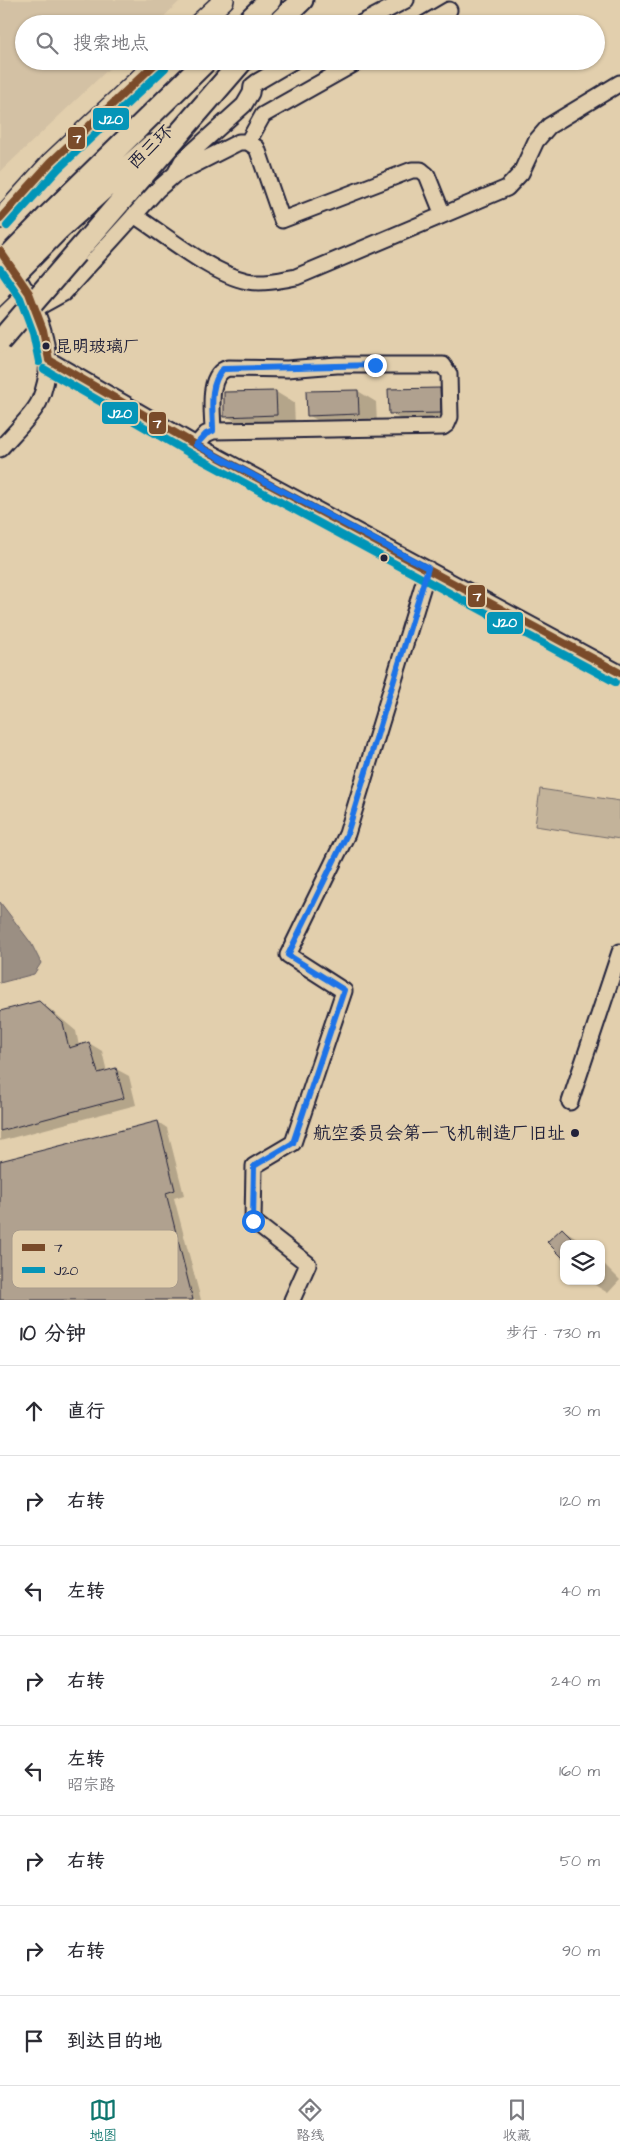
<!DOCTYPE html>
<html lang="zh">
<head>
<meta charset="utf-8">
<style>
	body { margin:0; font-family:"Architects Daughter","LXGW WenKai TC",sans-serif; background:#f2f2f3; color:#2b2b33 }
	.controls { position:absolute; right:15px; bottom:15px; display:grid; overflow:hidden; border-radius:10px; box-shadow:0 1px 4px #0004 }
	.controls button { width:45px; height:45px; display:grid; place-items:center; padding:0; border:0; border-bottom:1px solid #e1e1e2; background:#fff; color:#2b2b33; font:25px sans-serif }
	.stop { position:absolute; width:15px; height:15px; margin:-11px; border:4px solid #1a73e8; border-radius:50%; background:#fff }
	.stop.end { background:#1a73e8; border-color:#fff; box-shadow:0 1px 5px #0008 }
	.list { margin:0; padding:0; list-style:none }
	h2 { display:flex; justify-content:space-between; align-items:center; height:65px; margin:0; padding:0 20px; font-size:21px }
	h2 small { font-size:16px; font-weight:400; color:#7c7c81 }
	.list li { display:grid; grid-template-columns:32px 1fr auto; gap:15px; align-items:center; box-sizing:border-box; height:90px; padding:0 20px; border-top:1px solid #e1e1e2 }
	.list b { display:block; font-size:19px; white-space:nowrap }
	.list p { margin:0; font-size:16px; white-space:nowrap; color:#7c7c81 }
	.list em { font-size:16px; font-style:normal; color:#7c7c81 }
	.icon { flex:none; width:28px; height:28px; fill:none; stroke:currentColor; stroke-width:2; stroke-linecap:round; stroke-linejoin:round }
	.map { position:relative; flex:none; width:620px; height:1300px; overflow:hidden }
	.search { position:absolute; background:#fff; box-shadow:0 1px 4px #0004; left:15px; right:15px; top:15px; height:55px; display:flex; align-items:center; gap:12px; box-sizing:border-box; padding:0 18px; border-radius:28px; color:#7c7c81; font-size:19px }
	.sheet { height:785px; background:#fff }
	nav { display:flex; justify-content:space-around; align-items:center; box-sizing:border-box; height:70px; border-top:1px solid #e1e1e2; background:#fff; font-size:14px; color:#7c7c81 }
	nav a { display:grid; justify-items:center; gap:2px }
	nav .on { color:#0f766e }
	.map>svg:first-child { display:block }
</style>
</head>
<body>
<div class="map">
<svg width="620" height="1300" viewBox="0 0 620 1300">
	<rect width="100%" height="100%" fill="#e2cfad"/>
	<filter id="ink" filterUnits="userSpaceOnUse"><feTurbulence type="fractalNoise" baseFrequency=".02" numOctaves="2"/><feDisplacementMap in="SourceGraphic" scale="10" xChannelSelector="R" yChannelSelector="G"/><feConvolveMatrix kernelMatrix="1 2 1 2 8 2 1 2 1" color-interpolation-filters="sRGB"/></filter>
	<g filter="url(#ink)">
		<path fill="#d3c1a4" d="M0 0H181L156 24H24V61H117L0 172Z"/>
		<path fill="#c3b39a" stroke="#726a6a" d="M540 789 620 801V839L535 826Z"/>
		<path fill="#9b8f83" stroke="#6b6366" d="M0 902 31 943 41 963 34 974 0 983Z"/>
		<path fill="#0003" d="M440 390 458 400V423L408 424 390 413Z
			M358 391 376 402 377 424 326 425 308 415Z
			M276 392 294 403 295 425 244 426 226 416Z
			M39 1002 51 1010 76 1031 79 1046 89 1043 102 1051 107 1072 116 1069 129 1076 136 1105 0 1141V1013Z
			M158 1122 167 1128 184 1195 174 1198 201 1300H0V1162Z
			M562 1229 580 1240 584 1244H564Z
			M601 1261 620 1280 608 1293 588 1281H601Z"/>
		<path fill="#b0a18f" stroke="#22223b" d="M440 388 441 413 389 414 388 389Z
			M358 390 359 414 307 416 306 391Z
			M276 391 277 415 224 417V392Z
			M39 1001 63 1023 69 1048 89 1042 98 1073 116 1068 124 1098 0 1131V1011Z
			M158 1121 175 1190 166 1193 193 1300H0V1161Z
			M562 1228 578 1244H564V1259L547 1242Z"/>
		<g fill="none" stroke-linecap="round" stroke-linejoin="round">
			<defs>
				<path id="minor" d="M360 24 406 0
					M425 24 449 10
					M248 142 263 115 359 61
					M175 174 182 161 244 105 251 93 252 86 257 82 293 61
					M134 215C165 235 212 274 247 281 263 284 281 280 296 277L507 188 521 173 536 141 549 126 620 83
					M35 309 64 293 158 189 174 175 239 142H248L257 148 282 220 412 170H421L427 175 443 215
					M49 360 196 445 620 673
					M196 445 206 434 213 431 443 427 447 424 450 417 449 374 443 365H337L287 369 228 368C206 374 213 414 213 431
					M0 449C10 437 33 415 39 402 61 353 37 305 10 265
					M570 1102 620 952
					M292 1300 308 1264 253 1221 254 1166 293 1143 344 991 288 955 347 834 428 569"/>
				<path id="major" d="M198 24 224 0
					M0 219 51 162 158 61
					M0 321 29 293"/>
				<path id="highway" d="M245 24 270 0
					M277 24 302 0
					M47 217 206 61
					M59 229 151 146
					M76 253 242 61"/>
			</defs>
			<use href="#minor" stroke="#22223b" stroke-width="19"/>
			<use href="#major" stroke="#22223b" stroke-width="22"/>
			<use href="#highway" stroke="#22223b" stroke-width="25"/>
			<use href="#minor" stroke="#e2cfad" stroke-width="15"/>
			<use href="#major" stroke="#e2cfad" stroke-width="19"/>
			<use href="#highway" stroke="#e2cfad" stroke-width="21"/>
			<defs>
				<path id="highway-bridge" d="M0 265 47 217
					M0 289 59 229
					M0 341 76 253"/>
			</defs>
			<use href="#highway-bridge" stroke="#22223b" stroke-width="25" stroke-linecap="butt"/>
			<use href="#highway-bridge" stroke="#e2cfad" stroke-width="21"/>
			<defs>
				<path id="bus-1" d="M0 219 51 162 158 61
					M0 251 29 293 43 330 49 360
					M49 360 196 445 620 673"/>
				<path id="bus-2" d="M7 226 58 169 165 68
					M0 269 20 298 33 333 39 362
					M44 369 191 454 615 682"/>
			</defs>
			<use href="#bus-1" stroke="#e2cfad" stroke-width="11"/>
			<use href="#bus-2" stroke="#e2cfad" stroke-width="11"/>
			<use href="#bus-1" stroke="#7a4b2a" stroke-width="8"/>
			<use href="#bus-2" stroke="#0595b8" stroke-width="8"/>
		</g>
	</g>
	<g fill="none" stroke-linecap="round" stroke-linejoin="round" filter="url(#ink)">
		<path stroke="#1a73e8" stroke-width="6" d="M253 1221 254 1166 293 1143 344 990 288 955 347 834 428 568 196 445 206 434 213 431C213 410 208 386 223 369L375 365"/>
	</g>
	<g fill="#22223b" stroke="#e2cfad" stroke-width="2">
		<circle cx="46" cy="346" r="4.5"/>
		<circle cx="384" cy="558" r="4.5"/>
		<circle cx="575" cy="1133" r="5"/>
	</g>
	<g text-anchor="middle" stroke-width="4" stroke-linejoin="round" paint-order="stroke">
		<g font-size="17" fill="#22223b" stroke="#e2cfad" text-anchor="start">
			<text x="55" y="352">昆明玻璃厂</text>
		</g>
		<g font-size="18" fill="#22223b" stroke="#e2cfad">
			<text transform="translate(150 147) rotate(-44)" y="6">西三环</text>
		</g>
		<g font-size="18" fill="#22223b" stroke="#e2cfad" text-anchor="end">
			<text x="565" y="1139">航空委员会第一飞机制造厂旧址</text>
		</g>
	</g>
	<rect x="12" y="1230" width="166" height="58" rx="8" fill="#e2cfad" stroke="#a89b8b" stroke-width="1"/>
	<rect x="22" y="1244" width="23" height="7" fill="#7a4b2a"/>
	<rect x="22" y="1267" width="23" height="6" fill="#0595b8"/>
	<g font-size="14" fill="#22223b">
		<text x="54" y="1252">7</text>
		<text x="54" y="1275">J20</text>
	</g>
	<g stroke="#e2cfad" stroke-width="2">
		<rect x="92" y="107" width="38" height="24" rx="5" fill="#0595b8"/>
		<rect x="67" y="126" width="19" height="24" rx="5" fill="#7a4b2a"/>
		<rect x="101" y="401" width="38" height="24" rx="5" fill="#0595b8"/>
		<rect x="148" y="411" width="19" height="24" rx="5" fill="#7a4b2a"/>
		<rect x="467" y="584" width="19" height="24" rx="5" fill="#7a4b2a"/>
		<rect x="486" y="611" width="38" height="24" rx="5" fill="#0595b8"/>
	</g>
	<g font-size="14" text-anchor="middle" font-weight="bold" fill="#fff">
		<text x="111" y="124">J20</text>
		<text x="77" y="143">7</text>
		<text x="120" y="418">J20</text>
		<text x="157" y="428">7</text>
		<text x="477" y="601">7</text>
		<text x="505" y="627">J20</text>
	</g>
</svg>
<div class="controls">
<button><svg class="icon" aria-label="layers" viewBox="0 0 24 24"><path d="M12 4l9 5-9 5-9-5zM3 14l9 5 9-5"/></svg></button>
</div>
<div class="stop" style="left:253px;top:1221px"></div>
<div class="stop end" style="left:375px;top:365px"></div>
<div class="search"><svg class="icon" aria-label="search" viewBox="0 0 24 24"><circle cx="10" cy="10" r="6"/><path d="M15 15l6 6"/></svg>搜索地点</div>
</div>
<section class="sheet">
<h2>10 分钟<small>步行 · 730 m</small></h2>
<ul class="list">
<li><svg class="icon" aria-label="ahead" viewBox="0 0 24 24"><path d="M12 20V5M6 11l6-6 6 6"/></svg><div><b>直行</b></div><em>30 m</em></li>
<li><svg class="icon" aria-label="right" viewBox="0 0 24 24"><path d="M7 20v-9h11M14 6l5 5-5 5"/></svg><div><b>右转</b></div><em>120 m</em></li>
<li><svg class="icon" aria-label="left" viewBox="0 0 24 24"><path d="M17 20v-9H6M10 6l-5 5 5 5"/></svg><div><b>左转</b></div><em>40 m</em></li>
<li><svg class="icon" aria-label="right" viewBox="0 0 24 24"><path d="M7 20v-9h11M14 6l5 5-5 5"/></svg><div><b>右转</b></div><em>240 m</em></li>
<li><svg class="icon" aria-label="left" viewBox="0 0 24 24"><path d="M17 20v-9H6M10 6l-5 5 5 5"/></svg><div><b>左转</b><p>昭宗路</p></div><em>160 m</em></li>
<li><svg class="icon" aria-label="right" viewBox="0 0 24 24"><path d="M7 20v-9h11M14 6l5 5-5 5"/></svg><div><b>右转</b></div><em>50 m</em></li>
<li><svg class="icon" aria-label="right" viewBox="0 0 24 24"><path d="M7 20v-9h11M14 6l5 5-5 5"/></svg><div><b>右转</b></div><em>90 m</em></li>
<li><svg class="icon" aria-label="arrive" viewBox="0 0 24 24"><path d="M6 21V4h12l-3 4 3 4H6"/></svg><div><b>到达目的地</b></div></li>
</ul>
</section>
<nav>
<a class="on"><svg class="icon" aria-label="map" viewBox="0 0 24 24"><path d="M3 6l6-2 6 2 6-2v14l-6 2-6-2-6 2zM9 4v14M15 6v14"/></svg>地图</a>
<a><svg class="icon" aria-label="directions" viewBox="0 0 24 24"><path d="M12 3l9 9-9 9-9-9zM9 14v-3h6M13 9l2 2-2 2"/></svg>路线</a>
<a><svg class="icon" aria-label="saved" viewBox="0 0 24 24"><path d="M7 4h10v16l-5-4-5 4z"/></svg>收藏</a>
</nav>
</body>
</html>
